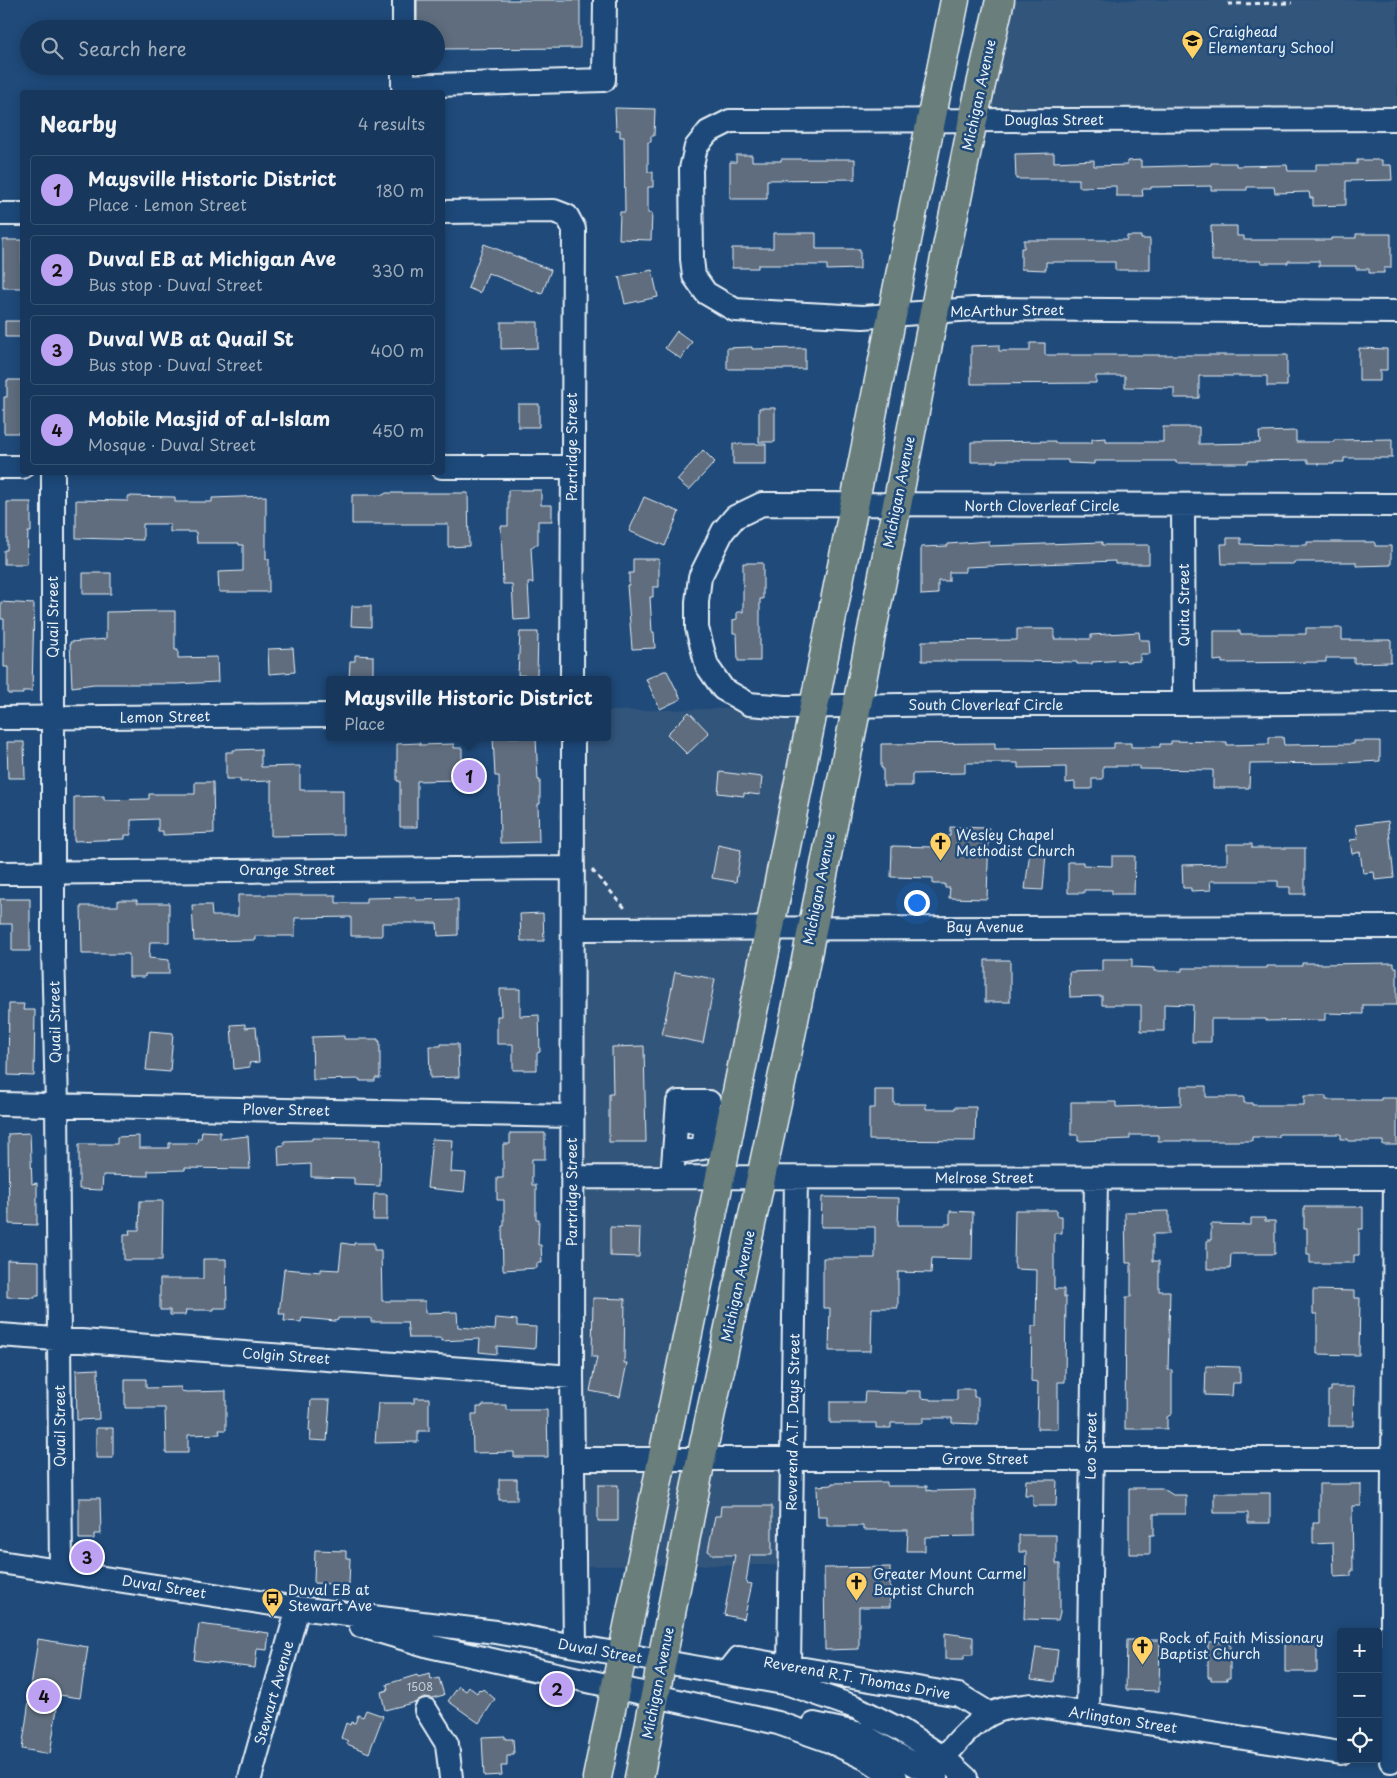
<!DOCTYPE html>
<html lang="en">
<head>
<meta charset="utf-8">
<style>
	body { margin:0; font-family:"Playpen Sans",sans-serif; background:#203f62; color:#f1f3f6 }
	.controls { position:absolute; right:15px; bottom:15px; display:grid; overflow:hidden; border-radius:5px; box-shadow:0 2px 12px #0003 }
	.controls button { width:45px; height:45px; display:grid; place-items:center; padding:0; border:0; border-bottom:1px solid #365272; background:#17385c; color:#f1f3f6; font:25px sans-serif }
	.you { position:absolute; left:916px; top:902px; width:18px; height:18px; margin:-12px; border:4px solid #fff; border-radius:50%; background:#1a73e8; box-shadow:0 0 0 8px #1a73e833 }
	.badge { display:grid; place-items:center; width:32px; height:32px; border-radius:50%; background:#bca0f2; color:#111; font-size:16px; font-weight:700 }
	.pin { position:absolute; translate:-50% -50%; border:2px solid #fff; box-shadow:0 1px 5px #0006 }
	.popup { position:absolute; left:326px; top:676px; width:285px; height:65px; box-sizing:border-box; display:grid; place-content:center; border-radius:5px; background:#17385c; filter:drop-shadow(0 1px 4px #0005); font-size:16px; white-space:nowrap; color:#9eacbb }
	.popup b { font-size:19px; color:#f1f3f6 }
	.popup::after { content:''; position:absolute; left:50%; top:100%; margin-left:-10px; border:10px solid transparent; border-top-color:#17385c }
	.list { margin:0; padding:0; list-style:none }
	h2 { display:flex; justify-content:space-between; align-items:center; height:65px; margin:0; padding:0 20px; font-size:21px }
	h2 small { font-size:16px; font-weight:400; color:#9eacbb }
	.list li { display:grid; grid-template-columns:32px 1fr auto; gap:15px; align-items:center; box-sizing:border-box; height:70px; margin:0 10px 10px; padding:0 10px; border:1px solid #365272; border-radius:5px }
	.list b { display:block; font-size:19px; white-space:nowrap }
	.list p { margin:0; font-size:16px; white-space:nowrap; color:#9eacbb }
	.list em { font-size:16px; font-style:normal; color:#9eacbb }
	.icon { flex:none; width:28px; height:28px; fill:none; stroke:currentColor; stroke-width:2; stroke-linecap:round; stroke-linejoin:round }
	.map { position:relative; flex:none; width:1397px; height:1778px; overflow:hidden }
	.search { position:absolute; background:#17385c; box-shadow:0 2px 12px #0003; left:20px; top:20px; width:425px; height:55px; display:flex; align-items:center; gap:12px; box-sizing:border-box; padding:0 18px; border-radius:28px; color:#9eacbb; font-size:19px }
	.panel { position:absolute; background:#17385c; box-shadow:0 2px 12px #0003; left:20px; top:90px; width:425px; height:385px; border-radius:5px }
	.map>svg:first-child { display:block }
</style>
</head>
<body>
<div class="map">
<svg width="1397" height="1778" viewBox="0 0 1397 1778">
	<rect width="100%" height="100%" fill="#1f4a7a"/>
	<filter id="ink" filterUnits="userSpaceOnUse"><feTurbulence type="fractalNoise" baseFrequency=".02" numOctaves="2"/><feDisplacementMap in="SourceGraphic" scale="10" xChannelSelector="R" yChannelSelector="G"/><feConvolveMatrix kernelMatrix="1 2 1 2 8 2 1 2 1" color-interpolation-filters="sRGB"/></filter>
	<g filter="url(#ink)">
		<path fill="#32547b" d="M1000 0H1397V119L973 120Z
			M814 707 662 1459 792 1460V1565L574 1566 573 737H608V711Z"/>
		<path fill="#5e6d7e" stroke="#e8f1f8" d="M417 0H580V48L436 49V29H417Z
			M615 108 655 109 654 136H651V142H648V172H653V187H648V213H652L651 240 619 239 620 212H625L624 137H620V130H616Z
			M1054 153V162L1094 160V166L1127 165V161L1141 160V167L1211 165V163H1236V166L1287 165 1288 171H1316V164H1357V160H1382V165H1391L1392 180 1346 181V205L1313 206V198H1310L1309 192 1275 193 1274 187H1247V190H1211V186L1151 187V189H1142L1143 196H1116V186L1079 187V179H1016L1015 154Z
			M736 155H752V161H781V159H855V179L767 180V199H730V162H736Z
			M1211 226H1237V236H1244V240H1331V238H1356V234H1391V268H1384V273H1369V269H1356V266H1319V261H1288V263H1261V261H1212Z
			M773 233H816V249H860V269L827 270V265H758V268H732V248H773Z
			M1127 236H1141V239H1150V270H1115V262H1046V270L1021 269V248H1024V240H1127Z
			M3 240H22V288H3Z
			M484 244 551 270 542 294 488 273 480 293 468 288Z
			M652 270 658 297 625 304 619 277Z
			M5 321H22V337H5Z
			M501 322H538V348L501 349Z
			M677 331 692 342 681 359 665 348Z
			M1030 343H1045V355H1287V386H1267V376H1199V398H1174V388L1125 387V376H1096V383L971 384V346L999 345V351H1030Z
			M752 347V349L805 348V369H727V348Z
			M1359 348 1387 349V370H1380V381H1359Z
			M7 380H22V433H4V397H7Z
			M518 404H539V427H518Z
			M759 408H775V442H759Z
			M1163 427H1199V444L1260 443 1259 432 1296 431V442H1334V440L1392 439V458H1344V462H1334V464H1318V463H1308V460L1248 461V463H1176V461H1094V464L1068 463V460H997V462H971V442L1055 441V443H1092V439L1106 438V442H1163Z
			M733 444H766V464H733Z
			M703 450 715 462 689 490 677 480Z
			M508 490H541V505H552V521H538V545H534V547H531L533 583H528L530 619 514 620 512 584H503L501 526H508Z
			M386 493H468L469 546 448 547V524H352V495H383Z
			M128 496 175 497V502H212V498L266 496V559H269V592H219L218 572 243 571V545H239V543H197L196 532H170V524H143V540L76 538V500L128 501Z
			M644 497 679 512 665 546 629 531Z
			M7 502H31V532H28L27 564H4V550H7Z
			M1227 538H1241V544L1280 545H1307V542H1375V546H1391V565L1356 566V562H1294V564H1222L1221 544H1227Z
			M989 541V546L1102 542V545H1149V564H1115V561L965 567V572H949V581H938V594L921 595V547L948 546V544Z
			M633 559H659V587H653V597H650L652 632H654L655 648 632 649 627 585H629V573H633Z
			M743 563H763V599H760V661H738L737 633H733V620L737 619V612H743Z
			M83 573H111V594H83Z
			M1 602 34 604 32 691H23V694H8V667H4V619H1Z
			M352 606H371V627L351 626Z
			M159 611H175V650H178V658L217 657 218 682 176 684H94L72 687 70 642 106 639V612Z
			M1306 628H1342V640H1391V662L1354 663V658H1326V662L1222 663V660L1214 661V631H1240V634H1306Z
			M1017 629H1054V639H1091V635L1139 632 1140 640H1149L1150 654H1140V661L1126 662 1125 660 1092 662V664H1077V662L1017 661H922V641L1017 640Z
			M520 632H538L537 676 518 675Z
			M293 648 295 672 269 674 268 649Z
			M355 655 373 656V680H349L350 661H355Z
			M664 671H667L681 699 660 709 646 679Z
			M689 712 709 733 687 754 667 734Z
			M493 737H536L538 780H540V804H538L539 842 500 843 499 776H495Z
			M1269 737H1283L1284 745 1354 744V741H1380V761L1342 763 1250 764 1249 788H1213V770L1139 769V766H1103V779H1092V789H1075V782L1066 783V767L1018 768V763H965V773L912 774V786H883V768H881V744L995 743V749L1114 748V743H1131V747H1160V744H1171V741L1227 742V745L1269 744Z
			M7 742H24L25 778H8Z
			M420 743V745L454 744V748H462V780L417 781V827H400V781H397V744Z
			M261 749V767L300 766V790H343V835L271 836V781L240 782V779H226V752H233V750Z
			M720 772 762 777 760 795 744 793V796L718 793Z
			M195 782H213L214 833 163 835V831H158V819L131 820V835H125V839L74 841V797L104 796V800L149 799V794H195Z
			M1388 821 1394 878 1375 880 1374 872 1363 873 1360 852 1352 854 1350 840 1358 839 1356 825Z
			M950 827 989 828 987 899 949 898 950 888H945V884H933V878L891 877 892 846 933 847 934 841H946V836H950Z
			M1227 844H1252V848H1305V894H1290V887H1278V881H1210L1211 890 1191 891V888H1183L1182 865 1227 864Z
			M718 845 741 850 736 882 712 878Z
			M1030 851 1046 853 1043 890 1025 889Z
			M1112 856H1135L1134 894H1112V890H1084V893H1068V862H1083V865L1112 866Z
			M238 895H336V903H366V898L414 897 416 900 458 899V935L438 936 437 923H382V936H351V917L295 918V936H255V940L194 941 192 905H211L212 916H238Z
			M0 899H30V951H12V924H0Z
			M118 900H137V903H169V942H150L149 958 169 960V974H145V977H129V954H82L81 906H118Z
			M543 913 544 941H521L520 914Z
			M1102 959H1132V967L1154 968V971H1182V968H1267V966H1302V963H1317V964L1394 963V967H1397V1005H1363V1014L1325 1013V1020L1266 1021V1019H1211V1042H1192L1193 1005 1164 1004V1031H1141V1005H1102V996L1070 997 1069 972 1102 971Z
			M985 960H1010V1002H985Z
			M675 972 715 979 703 1043 662 1035Z
			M500 989H520V1016L539 1015 540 1052 537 1053V1070H513V1044H497V1016H501Z
			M9 1004H24L23 1010H35L34 1076 8 1075Z
			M245 1024V1028L256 1027 259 1062 249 1063 250 1067 234 1069 231 1025Z
			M150 1031 173 1033 170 1072 146 1070Z
			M344 1036V1039H378V1041H380V1078H375V1081H360V1079L313 1080 312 1037Z
			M441 1044H458L459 1077 430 1078 429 1046H441Z
			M644 1046 646 1142H609V1094H613L612 1047Z
			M1181 1086H1206V1097H1244V1103H1252V1105H1304V1096H1326V1100H1381V1098H1397V1145H1383V1141H1348V1139H1341V1134H1279V1137H1252V1141H1158V1135H1130V1139L1078 1141V1135H1071V1102H1116V1107L1181 1105Z
			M875 1090H894V1104H926V1109H955V1107H976L975 1141 869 1140V1108H875Z
			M202 1131 220 1132V1139L248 1136 250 1169 185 1168V1170L148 1171V1176L103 1175 102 1190 79 1189V1144H117V1137L139 1136V1148H169V1143H197L198 1138H201Z
			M30 1133 32 1184 37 1183V1225L9 1224 8 1134Z
			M510 1133H545V1159H532V1185H536V1219H539L538 1245H541L542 1263H537V1268L503 1270 502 1226H504V1200H497V1178H503V1144H510Z
			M312 1138 381 1139 380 1186 354 1185V1178L311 1177V1164L279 1166 278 1146 284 1145V1141L312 1140Z
			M432 1139 453 1140 451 1172 466 1173 464 1192 427 1188Z
			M374 1194H387V1220H373Z
			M822 1197 899 1198 898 1225H945V1224H950V1211L973 1212 972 1259 932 1258 931 1273 898 1272V1308H872L871 1351H829L830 1308H823V1258H875V1227H821Z
			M140 1201H163L162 1260H124V1234H130L129 1230H139Z
			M1304 1207H1363V1229H1359V1255H1354V1263H1310V1254H1307V1229H1304Z
			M1015 1210H1057V1216H1062V1233H1054V1289H1064V1297H1066L1065 1382H1058V1429H1037L1038 1382 1031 1381 1032 1326H1036L1037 1270 1015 1269V1264H1014Z
			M1169 1211V1234H1153V1261H1159V1291H1170L1168 1370H1172V1414L1167 1417V1429H1125L1126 1297H1131V1263H1126L1125 1212Z
			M1251 1218H1265V1221H1275V1254H1231L1230 1269H1207V1240H1211V1224L1251 1225Z
			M610 1227 640 1228 639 1257 610 1256Z
			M342 1243 354 1245V1243H374V1250H381L382 1301H425V1313L457 1312 458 1327 495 1330 496 1318 517 1320V1326L536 1327 535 1349 497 1346V1354L479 1352 480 1339 441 1341V1338H409L407 1322H371V1318H338V1320L335 1321 302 1318 301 1322 284 1321 285 1314H279L284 1269 321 1272V1269L339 1270Z
			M203 1259H226L227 1308H214V1310H186L185 1315H170V1310H160V1279H203Z
			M7 1260 39 1261V1296H35V1298L7 1297Z
			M1313 1290 1354 1291V1298H1360L1359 1355 1317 1354V1314H1313Z
			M593 1298 625 1299 624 1363H627L620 1397 590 1391 597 1357H592Z
			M1206 1366 1240 1367V1383H1233L1232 1396 1205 1395Z
			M98 1369 99 1419 77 1420 76 1370Z
			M125 1379H146V1388L181 1387V1391L187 1392 226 1391V1430H219L220 1434 188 1435V1453H166L165 1408H125Z
			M1331 1387H1354L1353 1426H1328V1391H1331Z
			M957 1389H974V1397H978V1424L952 1423V1418H923V1423H891V1428H876V1423H830V1402H864L865 1392 906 1393V1391H921V1398L930 1399V1400H957Z
			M414 1398H429V1431H418V1442L375 1443 378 1403H414Z
			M311 1400H330L327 1441 310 1440 311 1432 309 1431Z
			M482 1405H506V1410H547L548 1457H514V1452L473 1453 472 1414H477V1407H482Z
			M96 1428H113V1458H96Z
			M499 1479H517V1500H499Z
			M1026 1480H1057L1056 1506H1033V1495H1025Z
			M887 1482V1486H927V1490L933 1491 975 1490V1536L925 1537V1551H907L908 1530H863V1526H827V1516H818L817 1486 832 1485V1483Z
			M1319 1484H1361V1506H1352L1353 1571H1351V1576L1334 1577 1333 1543 1313 1544V1523H1319Z
			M598 1485H618V1521H598Z
			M1129 1488H1162L1173 1495H1186V1514H1154V1535H1150V1554H1129Z
			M1214 1493H1270V1523H1248V1513H1214Z
			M79 1498H100L101 1534H94V1539H79Z
			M721 1506H772V1555H750L746 1583 752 1584 744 1619 724 1615 735 1555H714L708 1551 715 1516H720Z
			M1019 1535H1056V1564H1060V1612L1058 1620 1024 1619 1026 1552H1019Z
			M315 1550 346 1551V1558H350L349 1585 314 1583Z
			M890 1567V1607H859V1649L825 1650 824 1568Z
			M199 1624 269 1633 267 1650 257 1649 255 1668 194 1660Z
			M945 1633 973 1637V1655H964V1659H945Z
			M38 1639 88 1647 80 1698 59 1695 50 1754 22 1749Z
			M1127 1640H1160L1159 1691 1126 1690Z
			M1285 1640H1317V1672H1285Z
			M1208 1642H1230V1678H1227V1680H1211V1677H1208Z
			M1036 1647 1058 1650 1054 1682 1031 1679Z
			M430 1674 431 1680 439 1678 444 1695 432 1698 425 1697 420 1699 416 1702 385 1710 381 1692 388 1690 387 1684 417 1675 418 1677Z
			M459 1686 466 1691 469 1687 477 1693 479 1689 481 1691 483 1689 495 1699 479 1723 448 1701Z
			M366 1710 383 1716 369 1753 347 1744 348 1741 341 1738 346 1723 350 1725 351 1722 355 1723 358 1715 363 1717Z
			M505 1736V1739H513L514 1754H511V1756H507V1766H501L502 1775 484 1776 482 1737Z"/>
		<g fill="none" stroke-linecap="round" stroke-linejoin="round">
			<defs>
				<path id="minor" d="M404 29V0
					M403 66V86L604 80 605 0
					M1397 119 730 121 708 132 696 147 691 169 692 259 694 276 706 293 735 310 863 317 973 309 1397 312
					M442 212 554 211 567 216 574 229 572 680
					M0 214H22
					M0 467H22
					M442 467H572
					M53 472V950L57 1104 61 1571
					M1397 505 762 504 735 517 723 531 700 577 697 602V628L707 666 723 689 749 704 786 707 956 704H1184L1397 702
					M1183 506 1184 704
					M0 718 330 715
					M573 737 572 1377 575 1646
					M0 873 573 868
					M573 929 1397 927
					M0 1104 572 1116
					M674 1153 703 1148 707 1121 692 1122
					M572 1177 1397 1178
					M672 1177 678 1102H709L707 1121 731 1117
					M0 1335 572 1377
					M573 1459H1397
					M0 1562 298 1608 496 1632 789 1684 855 1707 901 1730 944 1758 966 1778
					M361 1626 429 1646 778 1723 827 1740 867 1759 896 1778
					M789 1666 796 1178
					M727 1673 739 1658 959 1695 990 1714
					M426 1710 447 1744 451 1778
					M1088 1714 1096 1178
					M814 1724 861 1734 931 1774 936 1778
					M1391 1761 1395 1178
					M931 1774C948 1753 966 1728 989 1715 1002 1707 1017 1707 1031 1705L1341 1753
					M250 1778 298 1608"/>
				<path id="major" d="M597 1778 720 1177 955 0
					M639 1778 701 1459 786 1060 897 505 938 292 973 120 1000 0"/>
			</defs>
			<use href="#minor" stroke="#e8f1f8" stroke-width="26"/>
			<use href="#major" stroke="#e8f1f8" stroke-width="31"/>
			<path stroke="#e8f1f8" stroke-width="3" stroke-dasharray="5 4" stroke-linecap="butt" d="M1228 4 1292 3
				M592 870 625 908"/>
			<use href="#minor" stroke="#1f4a7a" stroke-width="22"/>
			<use href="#major" stroke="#6b7f7c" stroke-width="28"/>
		</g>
	</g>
	<defs>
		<symbol id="school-pin" viewBox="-11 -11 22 30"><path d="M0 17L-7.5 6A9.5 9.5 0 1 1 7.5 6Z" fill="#ffd166" stroke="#1f4a7a"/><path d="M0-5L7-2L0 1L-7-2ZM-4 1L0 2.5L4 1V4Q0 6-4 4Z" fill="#111"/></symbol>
		<symbol id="church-pin" viewBox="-11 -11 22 30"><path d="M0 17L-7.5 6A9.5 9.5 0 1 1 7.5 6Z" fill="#ffd166" stroke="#1f4a7a"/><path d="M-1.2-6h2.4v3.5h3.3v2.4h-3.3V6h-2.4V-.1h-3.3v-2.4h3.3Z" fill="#111"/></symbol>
		<symbol id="bus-pin" viewBox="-11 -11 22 30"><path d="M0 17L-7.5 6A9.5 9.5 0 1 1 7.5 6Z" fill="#ffd166" stroke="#1f4a7a"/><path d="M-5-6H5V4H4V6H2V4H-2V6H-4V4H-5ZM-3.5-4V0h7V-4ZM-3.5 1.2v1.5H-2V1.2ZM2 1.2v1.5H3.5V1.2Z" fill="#111"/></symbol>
	</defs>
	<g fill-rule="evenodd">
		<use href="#school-pin" x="1180" y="28" width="25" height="34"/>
		<use href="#church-pin" x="928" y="830" width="25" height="34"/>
		<use href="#church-pin" x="844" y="1570" width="25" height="34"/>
		<use href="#bus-pin" x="260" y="1586" width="25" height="34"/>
		<use href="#church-pin" x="1130" y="1634" width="25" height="34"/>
	</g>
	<g text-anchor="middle" stroke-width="5" stroke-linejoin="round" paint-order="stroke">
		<g font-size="11" fill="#c6d0da">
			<text x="420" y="1691">1508</text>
		</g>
		<g font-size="14" fill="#e8f1f8" stroke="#1f4a7a" text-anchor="start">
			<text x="1208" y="37">Craighead<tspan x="1208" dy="16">Elementary School</tspan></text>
			<text x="956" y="840">Wesley Chapel<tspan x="956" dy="16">Methodist Church</tspan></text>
			<text x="873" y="1579">Greater Mount Carmel<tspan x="873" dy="16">Baptist Church</tspan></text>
			<text x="288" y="1595">Duval EB at<tspan x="288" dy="16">Stewart Ave</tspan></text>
			<text x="1159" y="1643">Rock of Faith Missionary<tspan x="1159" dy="16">Baptist Church</tspan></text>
		</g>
		<g font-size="14" fill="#e8f1f8" stroke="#1f4a7a">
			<text transform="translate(979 95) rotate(-78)" y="5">Michigan Avenue</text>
			<text x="1054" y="125">Douglas Street</text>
			<text transform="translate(1007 311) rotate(-1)" y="5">McArthur Street</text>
			<text transform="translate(572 447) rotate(-90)" y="5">Partridge Street</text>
			<text transform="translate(899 492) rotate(-79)" y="5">Michigan Avenue</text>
			<text x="1042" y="511">North Cloverleaf Circle</text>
			<text transform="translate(1184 605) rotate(-90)" y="5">Quita Street</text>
			<text transform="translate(53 617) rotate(-90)" y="5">Quail Street</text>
			<text x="986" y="710">South Cloverleaf Circle</text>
			<text transform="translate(165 717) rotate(-1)" y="5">Lemon Street</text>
			<text x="287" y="875">Orange Street</text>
			<text transform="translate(819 889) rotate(-79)" y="5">Michigan Avenue</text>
			<text x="985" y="932">Bay Avenue</text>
			<text transform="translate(55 1022) rotate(-91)" y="5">Quail Street</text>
			<text transform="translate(286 1110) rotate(1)" y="5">Plover Street</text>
			<text x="984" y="1183">Melrose Street</text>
			<text transform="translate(572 1192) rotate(-90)" y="5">Partridge Street</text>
			<text transform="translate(738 1286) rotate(-78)" y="5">Michigan Avenue</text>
			<text transform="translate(286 1356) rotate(4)" y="5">Colgin Street</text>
			<text transform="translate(793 1422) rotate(-89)" y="5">Reverend A.T. Days Street</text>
			<text transform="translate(60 1426) rotate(-90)" y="5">Quail Street</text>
			<text transform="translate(1091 1446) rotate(-89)" y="5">Leo Street</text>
			<text x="985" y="1464">Grove Street</text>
			<text transform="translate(164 1587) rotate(9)" y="5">Duval Street</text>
			<text transform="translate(600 1651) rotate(10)" y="5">Duval Street</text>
			<text transform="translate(857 1678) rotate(10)" y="5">Reverend R.T. Thomas Drive</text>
			<text transform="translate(658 1683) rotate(-79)" y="5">Michigan Avenue</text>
			<text transform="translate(274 1693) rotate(-74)" y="5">Stewart Avenue</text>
			<text transform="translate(1123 1720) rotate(9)" y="5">Arlington Street</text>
		</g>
	</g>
</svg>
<div class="controls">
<button>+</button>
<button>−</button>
<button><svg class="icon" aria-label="locate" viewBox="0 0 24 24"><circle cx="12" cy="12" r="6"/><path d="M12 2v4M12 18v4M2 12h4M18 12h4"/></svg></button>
</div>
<div class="you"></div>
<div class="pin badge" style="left:469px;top:776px">1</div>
<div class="popup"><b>Maysville Historic District</b>Place</div>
<div class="pin badge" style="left:557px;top:1689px">2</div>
<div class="pin badge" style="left:87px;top:1557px">3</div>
<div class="pin badge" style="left:44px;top:1696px">4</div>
<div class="search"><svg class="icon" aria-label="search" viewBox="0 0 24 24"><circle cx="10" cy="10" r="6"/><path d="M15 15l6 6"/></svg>Search here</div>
<section class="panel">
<h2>Nearby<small>4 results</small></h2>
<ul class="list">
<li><span class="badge">1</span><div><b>Maysville Historic District</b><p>Place · Lemon Street</p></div><em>180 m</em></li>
<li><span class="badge">2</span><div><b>Duval EB at Michigan Ave</b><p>Bus stop · Duval Street</p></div><em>330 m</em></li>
<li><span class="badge">3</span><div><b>Duval WB at Quail St</b><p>Bus stop · Duval Street</p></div><em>400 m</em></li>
<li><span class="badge">4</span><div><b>Mobile Masjid of al-Islam</b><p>Mosque · Duval Street</p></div><em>450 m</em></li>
</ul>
</section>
</div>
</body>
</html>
